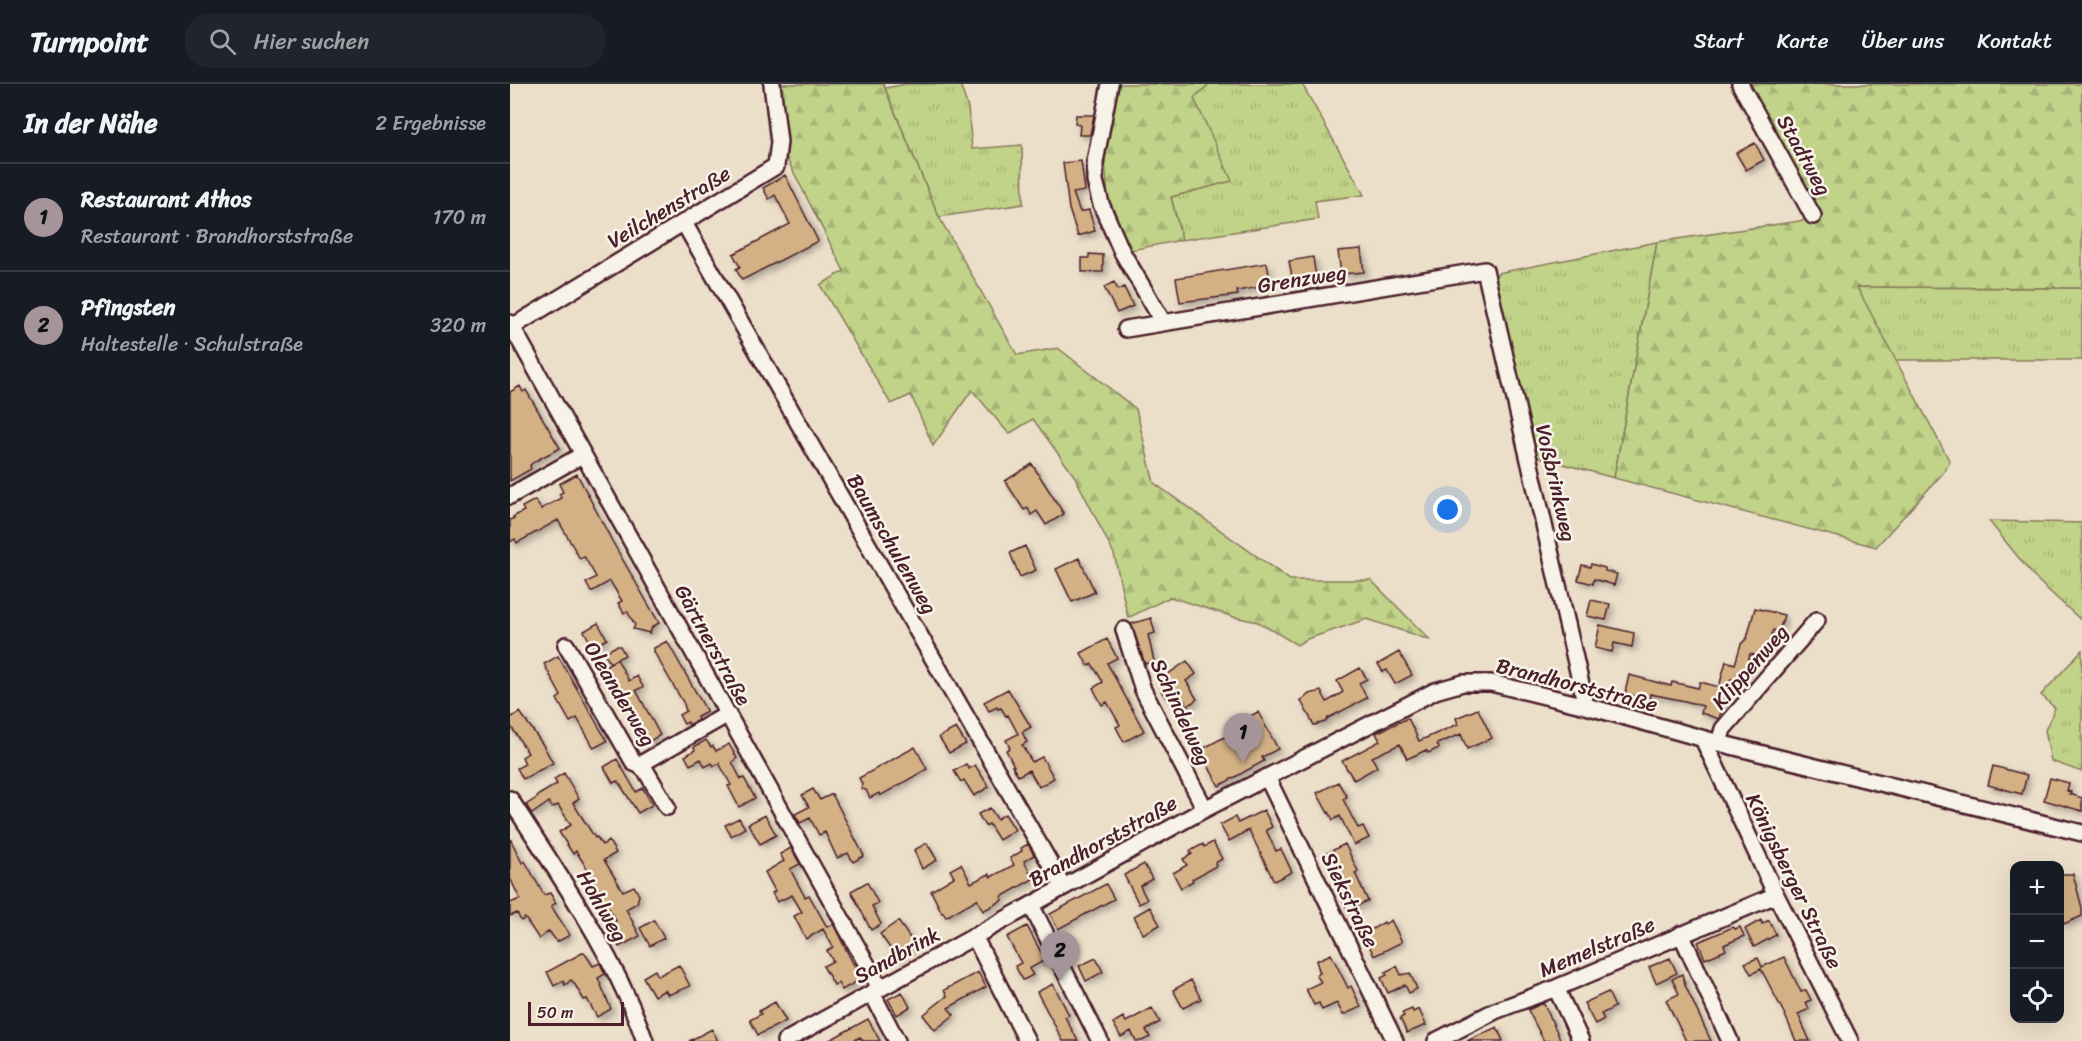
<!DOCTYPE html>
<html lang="de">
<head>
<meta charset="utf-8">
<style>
	body { margin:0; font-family:Sriracha,sans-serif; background:#20242c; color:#f1f3f6 }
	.controls { position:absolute; right:18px; bottom:18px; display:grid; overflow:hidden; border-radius:12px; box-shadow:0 6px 24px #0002 }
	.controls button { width:54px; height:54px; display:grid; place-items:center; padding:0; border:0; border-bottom:2px solid #363941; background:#171b24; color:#f1f3f6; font:30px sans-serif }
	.scale { position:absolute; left:18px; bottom:15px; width:96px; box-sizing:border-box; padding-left:6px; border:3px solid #4a1f2b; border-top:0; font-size:16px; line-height:21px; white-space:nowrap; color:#4a1f2b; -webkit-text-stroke:4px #f7f3e8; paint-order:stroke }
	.you { position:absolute; left:938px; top:426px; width:21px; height:21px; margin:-15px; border:4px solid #fff; border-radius:50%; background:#1a73e8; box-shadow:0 0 0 9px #1a73e833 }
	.badge { display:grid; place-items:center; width:39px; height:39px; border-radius:50%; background:#a6949b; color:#111; font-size:20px; font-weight:700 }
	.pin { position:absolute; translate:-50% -50px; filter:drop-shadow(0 2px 3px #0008) }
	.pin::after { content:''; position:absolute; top:32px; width:21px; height:18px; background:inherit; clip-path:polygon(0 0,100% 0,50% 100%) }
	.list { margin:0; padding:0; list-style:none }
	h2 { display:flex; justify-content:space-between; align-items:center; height:78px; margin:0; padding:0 24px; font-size:26px }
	h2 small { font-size:20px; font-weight:400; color:#9ea1a6 }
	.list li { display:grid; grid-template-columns:39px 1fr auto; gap:18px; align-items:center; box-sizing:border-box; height:108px; padding:0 24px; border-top:2px solid #363941 }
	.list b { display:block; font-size:22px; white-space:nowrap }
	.list p { margin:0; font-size:20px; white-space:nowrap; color:#9ea1a6 }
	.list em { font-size:20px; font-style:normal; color:#9ea1a6 }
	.icon { flex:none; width:33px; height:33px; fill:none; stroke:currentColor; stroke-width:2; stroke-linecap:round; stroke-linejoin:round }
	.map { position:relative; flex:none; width:1572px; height:957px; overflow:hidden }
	header { display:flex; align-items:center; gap:36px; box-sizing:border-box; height:84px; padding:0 30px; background:#171b24; border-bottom:2px solid #363941 }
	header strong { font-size:28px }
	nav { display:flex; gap:33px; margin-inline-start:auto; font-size:21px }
	.search { width:420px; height:54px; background:#20242c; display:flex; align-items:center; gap:15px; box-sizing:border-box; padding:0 21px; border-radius:24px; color:#9ea1a6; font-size:22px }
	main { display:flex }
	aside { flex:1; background:#171b24 }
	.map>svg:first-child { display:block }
</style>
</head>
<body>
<header>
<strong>Turnpoint</strong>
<div class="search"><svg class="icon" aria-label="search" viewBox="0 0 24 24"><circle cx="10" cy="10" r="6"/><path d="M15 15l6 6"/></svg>Hier suchen</div>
<nav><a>Start</a><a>Karte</a><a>Über uns</a><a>Kontakt</a></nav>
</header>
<main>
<aside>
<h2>In der Nähe<small>2 Ergebnisse</small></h2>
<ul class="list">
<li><span class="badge">1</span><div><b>Restaurant Athos</b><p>Restaurant · Brandhorststraße</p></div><em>170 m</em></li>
<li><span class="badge">2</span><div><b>Pfingsten</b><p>Haltestelle · Schulstraße</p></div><em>320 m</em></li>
</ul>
</aside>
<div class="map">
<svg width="1572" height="957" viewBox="0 0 1572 957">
	<defs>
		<pattern id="grass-tufts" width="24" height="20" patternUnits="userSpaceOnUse" patternTransform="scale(1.5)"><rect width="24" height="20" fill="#c1d388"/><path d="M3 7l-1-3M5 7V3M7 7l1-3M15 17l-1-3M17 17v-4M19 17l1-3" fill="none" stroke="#a7b576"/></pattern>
		<pattern id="forest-firs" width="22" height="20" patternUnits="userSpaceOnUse" patternTransform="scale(1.5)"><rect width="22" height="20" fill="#c1d388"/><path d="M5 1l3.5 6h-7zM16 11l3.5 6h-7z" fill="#a7b576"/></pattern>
		<filter id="shadow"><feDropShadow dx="3.5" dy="3.5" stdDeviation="3" flood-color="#0004"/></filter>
	</defs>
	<rect width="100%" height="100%" fill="#ecdfca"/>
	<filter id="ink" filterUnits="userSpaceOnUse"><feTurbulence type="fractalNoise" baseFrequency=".0167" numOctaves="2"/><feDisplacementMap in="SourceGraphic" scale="12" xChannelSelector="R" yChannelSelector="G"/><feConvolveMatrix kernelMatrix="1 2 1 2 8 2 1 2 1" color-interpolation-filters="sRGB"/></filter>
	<g filter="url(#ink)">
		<path fill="url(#grass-tufts)" stroke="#86795a" stroke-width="1.5" d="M396 0H450L458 24 462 65 512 61 513 120 429 133 375 4Z
			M699 0H792L854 111 805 117 808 135 672 156 661 113 721 97 683 14Z
			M1147 158 1104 394 1024 372 983 201 988 189Z
			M1346 203 1572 204V276H1385Z
			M1479 437 1572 439V537L1525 494Z
			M1572 566V688L1541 677 1535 646 1545 624 1531 611Z"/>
		<path fill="url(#forest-firs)" stroke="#86795a" stroke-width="1.5" d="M265 0H373L429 133 507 271 548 264 626 325 644 399 780 496H861L920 556 857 535 797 555 787 561 748 538 724 533 660 513 618 534 604 470 565 393 523 335 499 350 462 306 423 362 401 311 381 320 310 201 334 187 275 71Z
			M608 0H699L684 14 722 97 661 113 672 156 621 166 598 116 595 74Z
			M1235 0H1572V204L1347 203 1440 378 1433 389 1366 463 1104 394 1147 158 1303 135Z"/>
		<path fill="#d3b185" stroke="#4a1f2b" stroke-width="1.5" filter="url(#shadow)" d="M566 31H584L580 51H569L570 41 565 40Z
			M1245 59 1254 76 1236 86 1226 69Z
			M571 77 575 107 563 109 570 128 579 126 585 147 568 152 559 125 553 79Z
			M275 91 308 157 232 196 226 185 230 183 223 170 280 140 265 111 259 115 253 104Z
			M851 165 854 188 831 190 828 167Z
			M579 170 593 171V188H572V174H579Z
			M803 173 806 194 783 198 779 177Z
			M757 179 759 191 752 192 753 198H749L750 203 727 207 728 211 670 218 666 194Z
			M604 198 608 206 614 203 623 222 607 229 594 203Z
			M10 302 13 308 16 306 50 364 27 376 20 381 21 385 0 397V308Z
			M522 380 554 430 536 441 527 427 521 431 518 424 514 426 495 397Z
			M67 390 102 457 149 539 142 543 140 549 123 545 125 541 117 527 114 529 108 519 112 517 100 497 81 508 76 499 86 493 74 472 70 475 48 436 7 459 5 455 0 458V436L4 434 3 433 14 427 12 423 25 416 31 425 51 414 49 410 53 408 49 400Z
			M515 462 526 486 510 493 500 469Z
			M569 474 585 508 562 518 546 485Z
			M1081 480 1095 484V487L1107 490 1104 501 1084 495 1083 500 1068 496 1072 481 1080 483Z
			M1081 516 1100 520 1096 536 1077 532Z
			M1245 524 1274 531 1269 547 1263 546 1257 569 1254 568 1252 573 1240 570 1233 598 1221 595 1209 635 1191 629 1193 622 1175 617 1140 610 1139 616 1115 609 1119 591 1161 602 1162 598 1188 604 1190 598 1209 603 1216 577 1225 580 1231 560 1237 554Z
			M641 534 645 549 638 551 644 577 635 580 621 540Z
			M88 539 97 555 83 563 74 547Z
			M1090 541 1124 549 1122 563 1104 559 1102 568 1085 564Z
			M597 555 607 574 597 579 634 647 614 658 606 643 610 641 597 618 592 621 583 604 593 598 582 580 578 582 571 569Z
			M157 557 197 628 187 633 188 636 179 641 178 638 174 640 169 631 176 627 174 620 144 568V564Z
			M106 562H110L115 571 107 575 119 597 127 592 133 603 126 606 150 651 135 660 130 651 128 643 95 582 107 575 100 579 94 569Z
			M889 568 902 591 885 600 877 586 873 588 868 580Z
			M48 572 97 657 84 664 67 634 60 638 47 615 51 612 34 580Z
			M677 577 686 590 676 597 687 615 678 622 674 616 665 621 659 613 657 615 651 607 654 605 648 597Z
			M850 584 857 595 849 599 857 614 818 634 815 638 804 641 791 617 799 610 811 607 817 618 833 608 827 597Z
			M498 605 521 643 512 648 517 658 512 661 522 678 532 673 544 694 529 703 519 686 508 692 502 682H504L496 666 500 664 496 656 508 650 498 631 496 632 491 624 488 625 487 623 479 627 474 618Z
			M968 625 982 654 957 665 951 650 927 660 929 664 918 669 916 666 897 675 890 660 862 673 867 683 844 696 832 677 870 657 866 649 898 634 909 657 948 640 946 634Z
			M10 628 33 661 43 679 13 695 7 684 15 680 12 673 18 669 0 641V634Z
			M748 628 768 665 752 673 754 677 709 702 694 674 696 673 692 665 735 642 732 636Z
			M446 644 456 660 439 669 429 653Z
			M196 656 201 663 203 662 206 667 219 660 227 674 222 678 231 695 234 694 245 714 229 723 218 702 221 701 209 679 204 682 202 679 195 683 191 675 180 681 175 672 185 666 184 663Z
			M405 663 417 685 370 712 369 709 360 714 356 706 351 705 352 700 349 694Z
			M107 675 126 708 133 704 142 721 128 729 108 697 103 699 94 683Z
			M456 680 459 685 465 681 479 703 464 712 454 696 451 698 444 687Z
			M1483 682 1517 691 1512 710 1478 701Z
			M54 689 69 715 63 719 85 754 87 753 92 761 99 757 106 769 94 776 113 807 124 802 129 811 127 819 116 825 130 852 109 863 98 842 106 837 88 804 87 805 76 787 78 786 66 767 63 770 49 748 61 741 48 721 42 724 39 718 22 730 16 721 28 713 27 712 47 700 44 695Z
			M1540 694 1559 699 1557 707 1561 708 1560 710 1572 714V727L1534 716Z
			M828 698 837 713 833 715 843 735 848 744 853 742 859 754 844 761 830 732 823 736 819 728 818 729 807 709Z
			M303 705 310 716 322 710 354 772 343 778 338 769 327 774 315 748 309 751 300 734 290 739 285 730 299 723 292 711Z
			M480 724 487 735 495 730 505 746 489 756 479 740 475 742 468 730Z
			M754 726 762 743 756 746 766 767 771 765 782 788 764 797 739 746 719 757 710 741 725 733 728 739Z
			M255 731 266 751 250 760 238 740Z
			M229 734 235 744 221 752 215 741Z
			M0 754 12 779 15 777 34 811 40 809 46 819 41 822 60 851 47 858 39 847 29 855 15 834 11 837 7 829 0 832V819L10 815 0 794Z
			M703 758 712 775 705 779 706 782 682 795 683 797 671 804 663 789 677 781 673 775 682 770 680 767 693 760 694 763Z
			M417 759 427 776 412 785 404 766Z
			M518 760 524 771 514 777 523 795 491 813 493 816 473 827 467 815 436 833 433 828 432 829 421 807 444 793 440 786 451 780 461 799 479 790 481 793 504 781 500 774 512 767 511 764Z
			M835 760 848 787 845 789 858 817 838 826 831 812 835 810 834 807 836 806 828 788 825 790 815 770Z
			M281 764 290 780 280 785 295 813 299 811 317 843 323 840 351 895 332 906 328 899 324 901 313 882 323 877 317 867 323 863 313 845 296 855 284 832 292 828 282 811 267 818 262 809 265 807 255 788 274 777 270 770Z
			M634 780 642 795 630 802 637 816 629 820 614 791Z
			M1550 790H1563L1572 824V832L1554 840 1550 830Z
			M357 798 368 819 362 822 371 840 361 846 341 807Z
			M596 800 604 815 548 845 540 830Z
			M640 823 650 841 633 850 624 832Z
			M144 836 154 854 140 862 130 844Z
			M881 836 892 858 864 872 854 850 874 838 875 840Z
			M1251 836 1252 840 1259 836 1266 851 1244 863 1235 845Z
			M388 837 405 861 387 874 370 850Z
			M517 842 535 876 519 885 523 891 513 896 505 882 511 879 497 853Z
			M1223 843 1225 845 1230 843 1234 852 1214 861 1216 866 1195 875 1188 858Z
			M74 868 83 882 90 879 95 890 88 894 101 925 87 933 77 915 74 916 64 899 61 896 55 901 53 897 44 902 37 888Z
			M821 870 838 904 841 902 851 923 833 931 827 919 812 926 809 919 804 921 796 905 811 898 806 891 810 889 806 877Z
			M1274 873 1291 908 1296 906 1301 916 1296 918 1299 925 1288 930 1300 957H1286L1275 931 1251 885 1241 890 1235 879 1248 874 1252 883Z
			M586 874 593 888 576 897 569 882Z
			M1160 874 1167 889 1146 899 1139 883Z
			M169 881 180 902 158 911 155 906 144 912 133 893 145 886 148 892Z
			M887 882 891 891 900 889 907 905 899 909 895 901 878 909 871 894 877 891 875 888Z
			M468 888 476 903 438 924 444 931 425 946 413 931 437 912 434 906Z
			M1172 890 1175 901 1201 957H1176L1156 916 1169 910 1162 895Z
			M681 896 691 915 673 924 663 906Z
			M543 900 559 931 555 933 568 957H553L527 908Z
			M392 908 400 923 387 931 378 915Z
			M1098 908 1105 923 1091 930 1094 935 1085 940 1074 919Z
			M265 918 276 937 248 951 240 936 251 930 249 927Z
			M1033 919 1035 922 1051 957H1034L1018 926Z
			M642 924 650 938 636 946 640 953 632 957H626L621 947 611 953 603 939 613 933 616 938Z
			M902 925 903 928 909 925 916 941 897 949 890 934 894 932 892 929Z
			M358 935 370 957H353L350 953 343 957H318Z
			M987 943 993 957H957Z
			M202 945 208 957H179Z"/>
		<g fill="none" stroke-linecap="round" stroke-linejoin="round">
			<defs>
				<path id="minor" d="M600 0 585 78V97L591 120 612 168 653 238
					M1230 0 1303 132
					M174 139 553 802
					M0 239 370 904
					M2 243 266 82 269 58 262 0
					M616 245 975 186 1076 622
					M0 412 72 371
					M614 546 633 606 695 725
					M56 561 124 679 129 681 218 630
					M1193 655 1266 811 1340 957
					M1209 659 1213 645 1307 536
					M129 681 136 687 157 723
					M757 693 885 957
					M0 715C50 793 104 869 135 957
					M521 821 590 957
					M1171 850 1220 957
					M464 852 517 957
					M1046 904 1071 957
					M362 909 387 957
					M275 957 695 725 925 607 953 599H981L1076 622 1209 659 1572 749
					M926 957 985 927 1046 904 1266 811"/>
			</defs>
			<use href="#minor" stroke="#4a1f2b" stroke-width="20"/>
			<use href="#minor" stroke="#f7f3e8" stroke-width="15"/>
		</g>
	</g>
	<g text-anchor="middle" stroke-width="5" stroke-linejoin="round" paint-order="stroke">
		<g font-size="21" fill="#4a1f2b" stroke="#f7f3e8">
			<text transform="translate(1294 71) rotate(61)" y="7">Stadtweg</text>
			<text transform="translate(159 123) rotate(-31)" y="7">Veilchenstraße</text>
			<text transform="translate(792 195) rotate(-9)" y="7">Grenzweg</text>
			<text transform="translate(1046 399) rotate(77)" y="7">Voßbrinkweg</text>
			<text transform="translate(382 460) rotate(60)" y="7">Baumschulenweg</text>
			<text transform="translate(203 561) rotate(61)" y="7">Gärtnerstraße</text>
			<text transform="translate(1240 583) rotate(-49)" y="7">Klippenweg</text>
			<text transform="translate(1067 601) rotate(14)" y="7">Brandhorststraße</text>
			<text transform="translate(110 610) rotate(59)" y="7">Oleanderweg</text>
			<text transform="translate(671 628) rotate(65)" y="7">Schindelweg</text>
			<text transform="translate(593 757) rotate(-29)" y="7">Brandhorststraße</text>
			<text transform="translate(1284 797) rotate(64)" y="7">Königsberger Straße</text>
			<text transform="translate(840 816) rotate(64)" y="7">Siekstraße</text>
			<text transform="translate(92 822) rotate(60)" y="7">Hohlweg</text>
			<text transform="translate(1087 863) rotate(-23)" y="7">Memelstraße</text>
			<text transform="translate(387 871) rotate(-29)" y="7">Sandbrink</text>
		</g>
	</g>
</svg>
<div class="controls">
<button>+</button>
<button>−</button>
<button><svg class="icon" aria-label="locate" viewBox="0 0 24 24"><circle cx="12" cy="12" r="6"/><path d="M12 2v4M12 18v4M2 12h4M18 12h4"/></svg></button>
</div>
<div class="scale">50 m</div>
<div class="you"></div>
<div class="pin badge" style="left:733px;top:679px">1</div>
<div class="pin badge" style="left:550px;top:897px">2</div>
</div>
</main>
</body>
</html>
